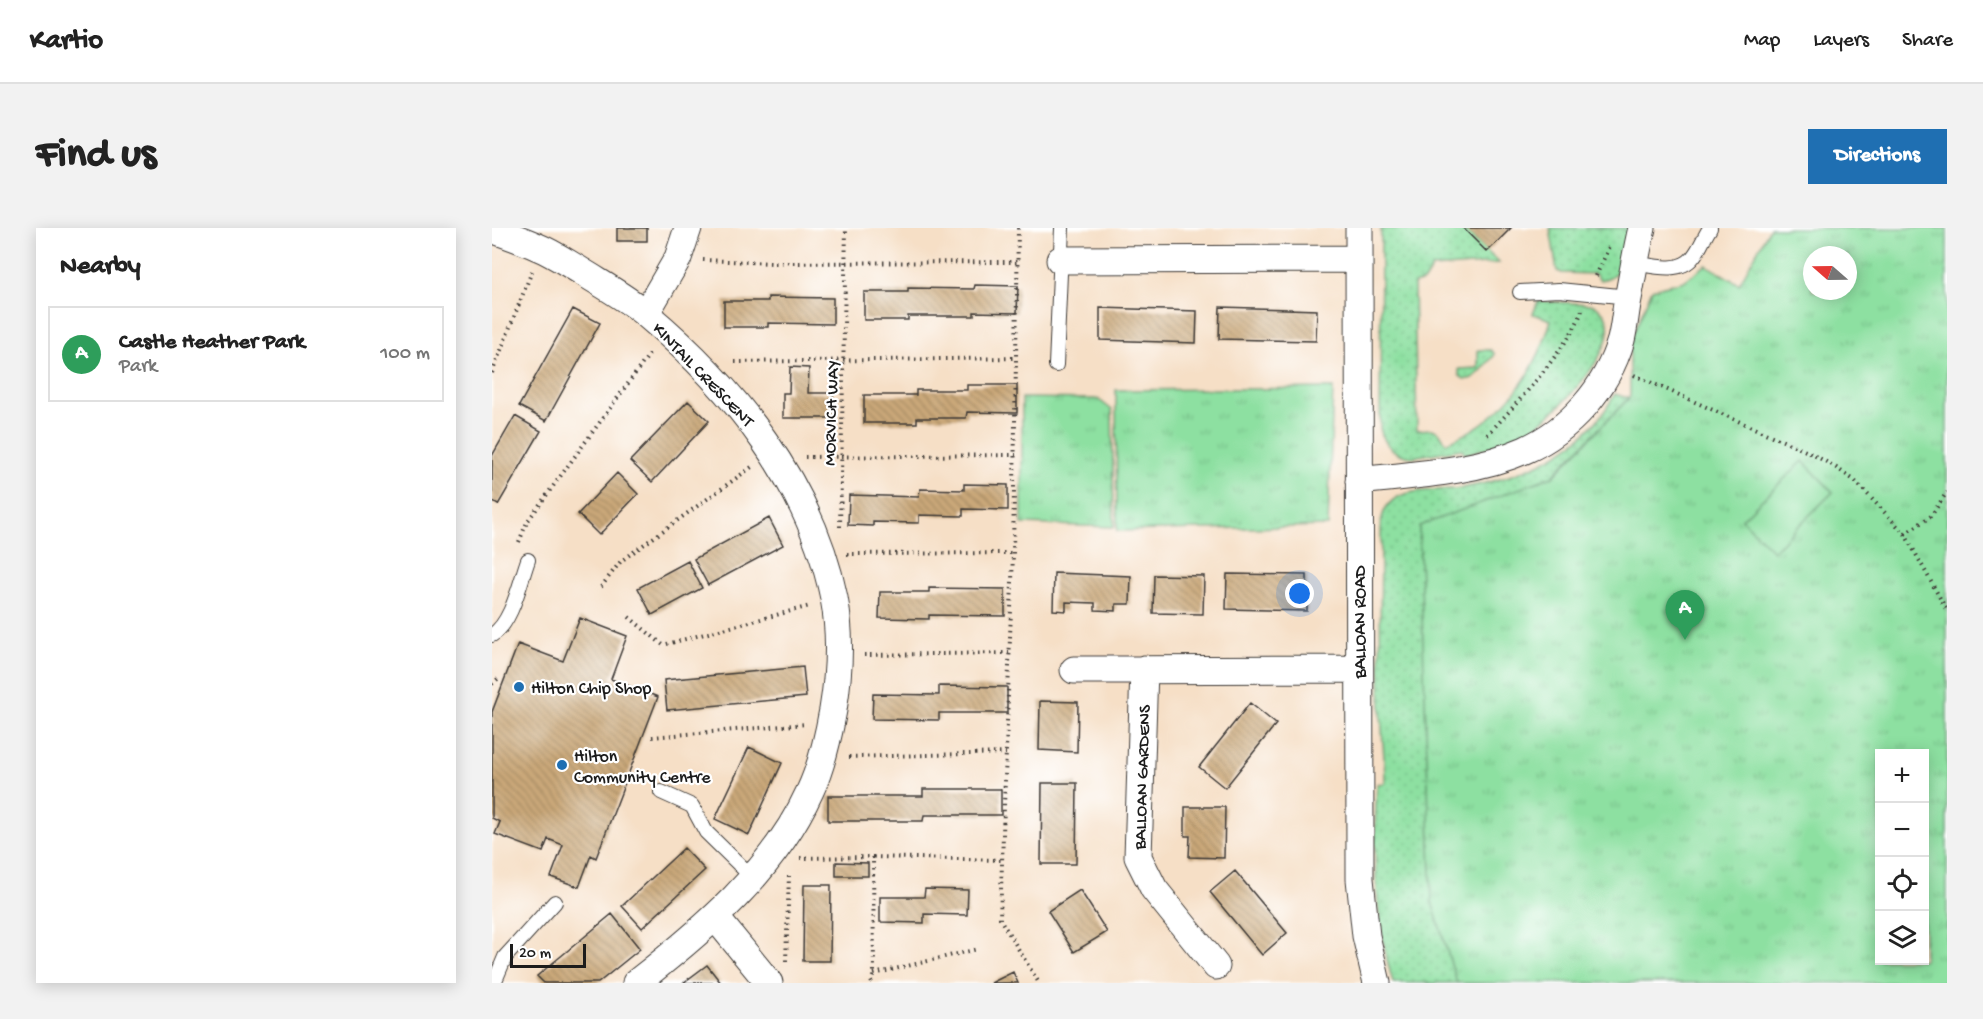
<!DOCTYPE html>
<html lang="en">
<head>
<meta charset="utf-8">
<style>
	body { margin:0; font-family:"Gochi Hand",sans-serif; background:#f2f2f2; color:#222 }
	.controls { position:absolute; right:18px; bottom:18px; display:grid; overflow:hidden; border-radius:0px; box-shadow:0 3px 15px #0003 }
	.controls button { width:54px; height:54px; display:grid; place-items:center; padding:0; border:0; border-bottom:2px solid #e0e0e0; background:#fff; color:#222; font:30px sans-serif }
	.compass { position:absolute; left:1311px; top:18px; width:54px; height:54px; border-radius:50%; background:#fff; box-shadow:0 3px 15px #0003; rotate:290deg }
	.scale { position:absolute; left:18px; bottom:15px; width:76px; box-sizing:border-box; padding-left:6px; border:3px solid #1c1c1c; border-top:0; font-size:16px; line-height:21px; white-space:nowrap; color:#1c1c1c; -webkit-text-stroke:4px #fff; paint-order:stroke }
	.you { position:absolute; left:808px; top:366px; width:21px; height:21px; margin:-15px; border:4px solid #fff; border-radius:50%; background:#1a73e8; box-shadow:0 0 0 9px #1a73e833 }
	.badge { display:grid; place-items:center; width:39px; height:39px; border-radius:50%; background:#1f6fb2; color:#fff; font-size:20px; font-weight:700 }
	.pin { position:absolute; translate:-50% -50px; filter:drop-shadow(0 2px 3px #0008) }
	.pin::after { content:''; position:absolute; top:32px; width:21px; height:18px; background:inherit; clip-path:polygon(0 0,100% 0,50% 100%) }
	.list { margin:0; padding:0; list-style:none }
	h2 { display:flex; justify-content:space-between; align-items:center; height:78px; margin:0; padding:0 24px; font-size:26px }
	h2 small { font-size:20px; font-weight:400; color:#767676 }
	.list li { display:grid; grid-template-columns:39px 1fr auto; gap:18px; align-items:center; box-sizing:border-box; height:96px; margin:0 12px 12px; padding:0 12px; border:2px solid #e0e0e0; border-radius:0px }
	.list b { display:block; font-size:22px; white-space:nowrap }
	.list p { margin:0; font-size:20px; white-space:nowrap; color:#767676 }
	.list em { font-size:20px; font-style:normal; color:#767676 }
	.icon { flex:none; width:33px; height:33px; fill:none; stroke:currentColor; stroke-width:2; stroke-linecap:round; stroke-linejoin:round }
	.map { position:relative; flex:none; width:1455px; height:755px; overflow:hidden; border-radius:0px }
	header { display:flex; align-items:center; gap:36px; box-sizing:border-box; height:84px; padding:0 30px; background:#fff; border-bottom:2px solid #e0e0e0 }
	header strong { font-size:28px }
	nav { display:flex; gap:33px; margin-inline-start:auto; font-size:21px }
	.intro { display:flex; align-items:center; justify-content:space-between; box-sizing:border-box; height:144px; padding:0 36px }
	h1 { margin:0; font-size:42px }
	.button { padding:15px 27px; border-radius:0px; background:#1f6fb2; color:#fff; font-size:21px; font-weight:700 }
	main { display:flex; gap:36px; padding:0 36px }
	aside { flex:1; background:#fff; border-radius:0px; box-shadow:0 3px 15px #0003 }
	.map>svg:first-child { display:block }
</style>
</head>
<body>
<header>
<strong>Kartio</strong>
<nav><a>Map</a><a>Layers</a><a>Share</a></nav>
</header>
<div class="intro"><h1>Find us</h1><a class="button">Directions</a></div>
<main>
<aside>
<h2>Nearby<small></small></h2>
<ul class="list">
<li><span class="badge" style="background:#2e9e5b">A</span><div><b>Castle Heather Park</b><p>Park</p></div><em>100 m</em></li>
</ul>
</aside>
<div class="map">
<svg width="1455" height="755" viewBox="0 0 1455 755">
	<defs>
		<pattern id="grass-dots" width="8" height="8" patternUnits="userSpaceOnUse" patternTransform="scale(1.5)"><rect width="8" height="8" fill="#8de0a1"/><path d="M2 2h.1M6 6h.1" fill="none" stroke="#79c08a" stroke-width="1.8" stroke-linecap="round"/></pattern>
		<pattern id="park-tufts" width="24" height="20" patternUnits="userSpaceOnUse" patternTransform="scale(1.5)"><rect width="24" height="20" fill="#8de0a1"/><path d="M3 7l-1-3M5 7V3M7 7l1-3M15 17l-1-3M17 17v-4M19 17l1-3" fill="none" stroke="#79c08a"/></pattern>
		<pattern id="building-back-hatch" width="6" height="6" patternUnits="userSpaceOnUse" patternTransform="scale(1.5)"><rect width="6" height="6" fill="#caa879"/><path d="M-1 5l2 2M0 0l6 6M5-1l2 2" fill="none" stroke="#a38862"/></pattern>
	</defs>
	<rect width="100%" height="100%" fill="#fff"/>
	<filter id="ink" filterUnits="userSpaceOnUse"><feTurbulence type="fractalNoise" baseFrequency=".0167" numOctaves="2"/><feDisplacementMap in="SourceGraphic" scale="12" xChannelSelector="R" yChannelSelector="G"/><feConvolveMatrix kernelMatrix="1 2 1 2 8 2 1 2 1" color-interpolation-filters="sRGB"/></filter>
	<filter id="wash" filterUnits="userSpaceOnUse"><feTurbulence type="fractalNoise" baseFrequency=".008" numOctaves="4" result="noise"/><feDisplacementMap in="SourceGraphic" scale="24" xChannelSelector="R" yChannelSelector="G"/><feGaussianBlur stdDeviation="1.35" result="paint"/><feColorMatrix in="noise" values="0 0 0 0 0 0 0 0 0 0 0 0 0 0 0 0 0 1.4 0 .05"/><feComposite in="paint" operator="in"/></filter>
	<g filter="url(#wash)">
		<rect width="100%" height="100%" fill="#f6dfc6"/>
		<path fill="url(#grass-dots)" stroke="#547e5e" stroke-width="1.5" d="M889 0H971L1007 35 940 40 932 53 922 56 925 202 940 201 947 204 954 215C1010 192 1043 149 1059 92L1041 86 1046 73 1099 76C1153 99 1066 184 1041 200 1020 214 996 220 973 226L970 221 921 229C904 228 892 218 888 200Z
			M1058 0H1139C1134 20 1133 50 1108 52L1103 46 1070 45 1065 43Z
			M986 122H999L1002 125V128C992 137 980 161 967 147V141L986 140Z
			M1123 166 1132 169H1138L1061 247 992 755H901C882 691 881 622 885 556L893 555C893 532 890 509 889 485 887 422 889 358 889 295 891 283 895 275 906 269 925 260 950 263 970 260 1019 252 1076 229 1108 189 1114 182 1118 174 1123 166Z"/>
		<path fill="url(#park-tufts)" stroke="#547e5e" stroke-width="1.5" fill-rule="evenodd" d="M1278 0H1455V755H965L940 674 927 298 1061 248 1138 169V114L1160 61 1192 53 1214 37 1247 56ZM1320 27H1356V63H1320ZM1388 526H1432V732H1388Z
			M841 160 836 298 625 303 624 162Z
			M530 170 606 171 620 182 622 299 530 296Z"/>
		<path fill="#8de0a1" stroke="#547e5e" stroke-width="1.5" d="M1311 233 1341 264 1281 323 1250 291Z"/>
		<g id="blocks">
			<path fill="url(#building-back-hatch)" d="M125 0H155V13H125Z
				M971 0H1019L995 24Z
				M483 57 526 58 525 85 482 84V88H416V92H372V64H416V60L482 61Z
				M276 69 341 70V96L276 95V99H232V73H276Z
				M728 79 825 82 824 113 727 111Z
				M608 80 705 83 704 115 608 112Z
				M81 81 108 95 54 193 27 178Z
				M298 139 317 140 316 165H341L340 190H291V165H297Z
				M475 157H525V185L475 184 474 190H425V195H372V167H424V162H475Z
				M196 173 217 193 160 254 138 233Z
				M23 188 49 203 6 277 0 273V228Z
				M125 245 146 266 107 307 86 286Z
				M472 256 516 257V282L471 281V288L427 287V295L381 294V298L356 297 357 267 427 269 428 261 472 262Z
				M277 290 291 317 216 357 202 331Z
				M196 333 210 360 160 387 146 360Z
				M562 345 639 348 638 376H624V383L603 382V375L574 374V383L561 382Z
				M735 346 815 347V383L734 381Z
				M662 347 712 348 711 386 661 385Z
				M437 360 513 361V388L437 387V391L387 390 388 364H437Z
				M88 390 135 408 119 451 166 469 104 630 99 627 87 659 59 649 71 617 56 611 51 624 3 606 8 594 0 590V484L26 416 71 433Z
				M311 439 314 469 175 482 172 452Z
				M447 458 515 459V485H447V492L380 491 381 466 447 467Z
				M548 473 586 474 585 524 547 522Z
				M758 475 784 496 733 560 707 539Z
				M257 519 290 535 257 607 223 591Z
				M550 555H585L584 636H549Z
				M431 561H509V587H432L431 593H336V568H431Z
				M693 579H733L732 630 697 629 698 608H693Z
				M192 620 213 642 150 700 130 678Z
				M344 634 376 635V648H344Z
				M743 643 795 705 770 727 718 664Z
				M312 657H339L338 733H311Z
				M433 661 476 662 475 687 432 686V695L388 694V669H432Z
				M588 662 615 704 582 724 556 683Z
				M120 686 148 721 106 755H52L45 748Z
				M215 737 229 755H191Z
				M521 744 526 755H499Z"/>
		</g>
	</g>
	<g filter="url(#ink)">
		<use href="#blocks" fill-opacity="0" stroke="#3d3936" stroke-width="1.5"/>
		<g fill="none" stroke-linecap="round" stroke-linejoin="round">
			<defs>
				<path id="lane" d="M1143 35C1161 38 1188 46 1201 29 1208 21 1212 9 1218 0
					M1028 64 1067 62 1137 69
					M564 137 570 0
					M0 407C20 395 28 354 36 332
					M169 564 200 578 214 604 261 650
					M2 755 13 729 63 674"/>
				<path id="street" d="M867 0 868 651 874 708 885 755
					M0 1C15 7 31 12 46 19 61 25 75 35 89 43 111 57 135 70 155 87 242 160 319 256 342 370 349 406 347 446 341 482 336 510 330 538 318 563 281 644 213 701 144 755
					M568 32 867 31
					M154 85 186 30 196 0
					M867 253C921 247 983 244 1033 222 1078 202 1115 160 1129 112 1132 100 1133 88 1135 76 1140 51 1144 25 1150 0
					M652 441 646 629 662 661 724 738
					M582 442 867 441
					M224 690 277 755"/>
			</defs>
			<use href="#lane" stroke="#3d3936" stroke-width="16"/>
			<use href="#street" stroke="#3d3936" stroke-width="29"/>
			<path stroke="#3d3936" stroke-width="4" stroke-dasharray="1.5 4.5" stroke-linecap="butt" d="M526 0 521 325 508 691 547 755
				M211 32 280 35 526 34
				M1104 48 1117 19
				M243 134 525 130
				M0 145 40 43
				M1142 147 1316 224 1340 237 1362 252 1413 306 1455 383
				M995 207C1021 180 1045 153 1067 123 1076 110 1085 98 1090 82
				M313 229 524 227
				M348 299 354 0
				M1413 306 1439 288 1455 264
				M27 314 35 294 159 124
				M355 326 521 325
				M109 359 129 333 261 238
				M137 389 171 417 318 378
				M372 427 517 425
				M0 456 8 449
				M160 509 314 496
				M357 529 514 525
				M381 629 510 632
				M308 630 381 629 382 746 379 753 380 755
				M294 733 297 648
				M382 746 486 721"/>
			<use href="#lane" stroke="#fff" stroke-width="14"/>
			<use href="#street" stroke="#fff" stroke-width="27"/>
		</g>
	</g>
	<g fill="#1f6fb2" stroke="#fff" stroke-width="2">
		<circle cx="27" cy="459" r="6"/>
		<circle cx="70" cy="537" r="6"/>
	</g>
	<g text-anchor="middle" stroke-width="4.5" stroke-linejoin="round" paint-order="stroke">
		<g font-size="18" fill="#1c1c1c" stroke="#fff">
			<text transform="translate(212 146) rotate(46)" y="6">KINTAIL CRESCENT</text>
			<text transform="translate(338 185) rotate(-88)" y="6">MORVICH WAY</text>
			<text transform="translate(867 394) rotate(-90)" y="6">BALLOAN ROAD</text>
			<text transform="translate(649 549) rotate(-88)" y="6">BALLOAN GARDENS</text>
		</g>
		<g font-size="18" fill="#1c1c1c" stroke="#fff" text-anchor="start">
			<text x="39" y="465">Hilton Chip Shop</text>
			<text x="82" y="533">Hilton<tspan x="82" dy="21">Community Centre</tspan></text>
		</g>
	</g>
</svg>
<div class="controls">
<button>+</button>
<button>−</button>
<button><svg class="icon" aria-label="locate" viewBox="0 0 24 24"><circle cx="12" cy="12" r="6"/><path d="M12 2v4M12 18v4M2 12h4M18 12h4"/></svg></button>
<button><svg class="icon" aria-label="layers" viewBox="0 0 24 24"><path d="M12 4l9 5-9 5-9-5zM3 14l9 5 9-5"/></svg></button>
</div>
<svg class="compass" viewBox="-18 -18 36 36"><path d="M0-13l5 13h-10z" fill="#e53935"/><path d="M0 13l5-13h-10z" fill="#767676"/></svg>
<div class="scale">20 m</div>
<div class="you"></div>
<div class="pin badge" style="left:1193px;top:412px;background:#2e9e5b">A</div>
</div>
</main>
</body>
</html>
